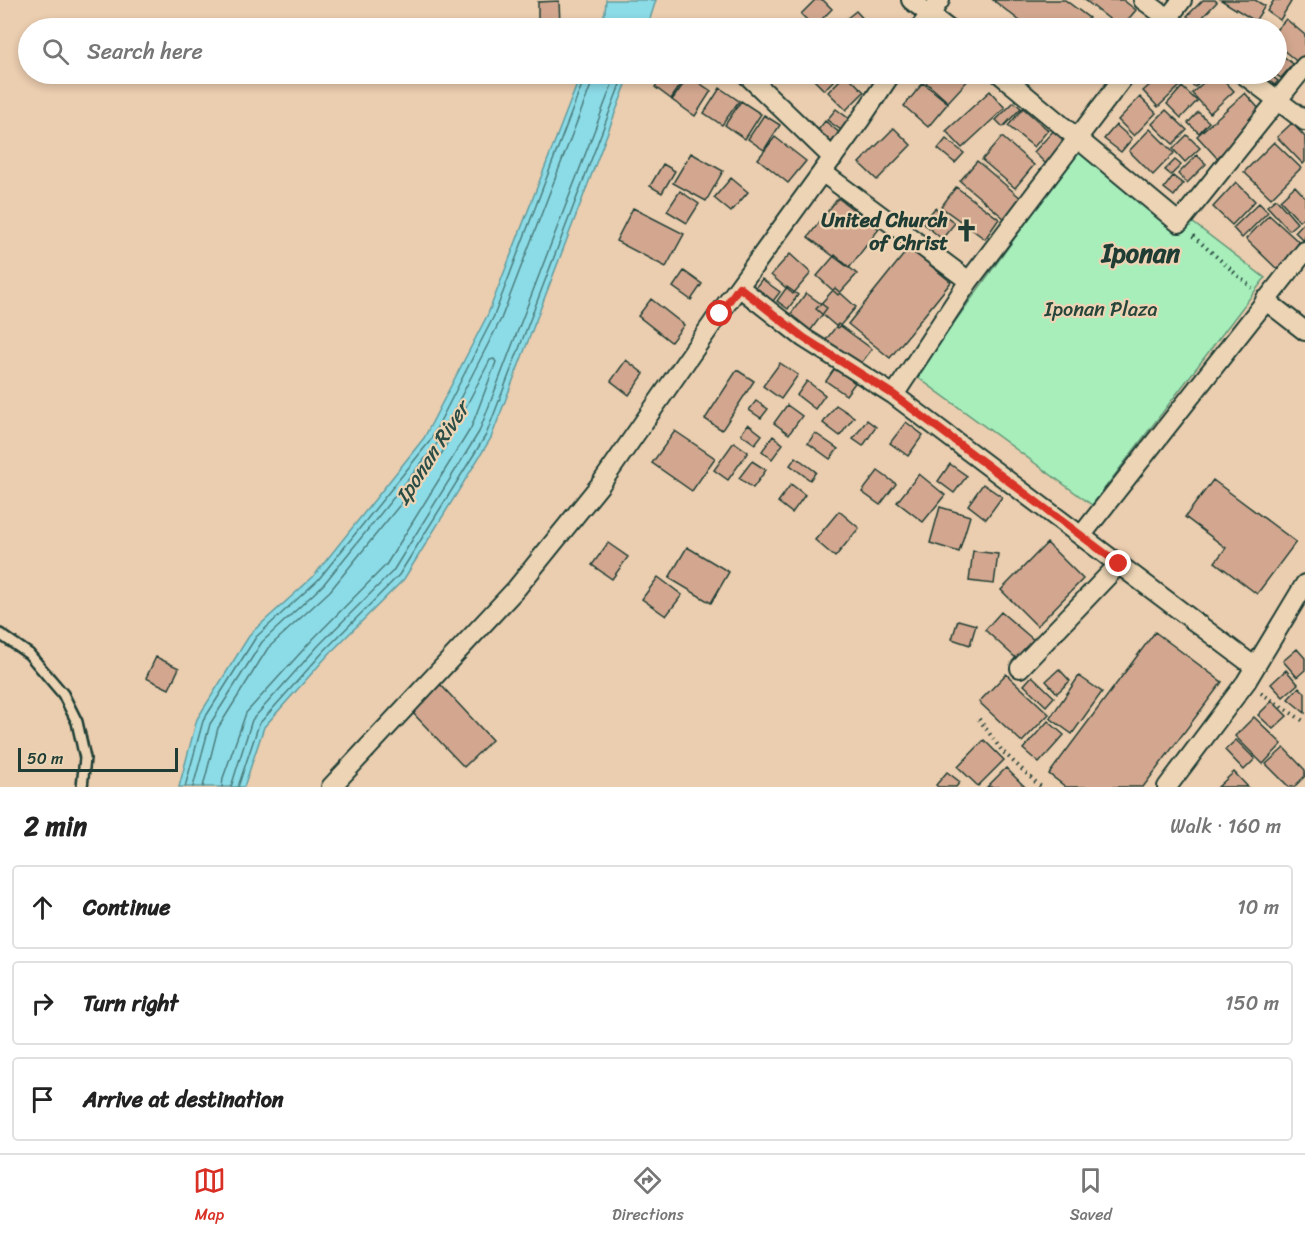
<!DOCTYPE html>
<html lang="en">
<head>
<meta charset="utf-8">
<style>
	body { margin:0; font-family:Sriracha,sans-serif; background:#f6f6f6; color:#222 }
	.scale { position:absolute; left:18px; bottom:15px; width:160px; box-sizing:border-box; padding-left:6px; border:3px solid #1f3d34; border-top:0; font-size:16px; line-height:21px; white-space:nowrap; color:#1f3d34; -webkit-text-stroke:4px #ecd4b4; paint-order:stroke }
	.stop { position:absolute; width:18px; height:18px; margin:-14px; border:4px solid #d93025; border-radius:50%; background:#fff }
	.stop.end { background:#d93025; border-color:#fff; box-shadow:0 2px 6px #0008 }
	.list { margin:0; padding:0; list-style:none }
	h2 { display:flex; justify-content:space-between; align-items:center; height:78px; margin:0; padding:0 24px; font-size:26px }
	h2 small { font-size:20px; font-weight:400; color:#767676 }
	.list li { display:grid; grid-template-columns:39px 1fr auto; gap:18px; align-items:center; box-sizing:border-box; height:84px; margin:0 12px 12px; padding:0 12px; border:2px solid #e0e0e0; border-radius:6px }
	.list b { display:block; font-size:22px; white-space:nowrap }
	.list em { font-size:20px; font-style:normal; color:#767676 }
	.icon { flex:none; width:33px; height:33px; fill:none; stroke:currentColor; stroke-width:2; stroke-linecap:round; stroke-linejoin:round }
	.map { position:relative; flex:none; width:1305px; height:787px; overflow:hidden }
	.search { position:absolute; background:#fff; box-shadow:0 3px 9px #0003; left:18px; right:18px; top:18px; height:66px; display:flex; align-items:center; gap:15px; box-sizing:border-box; padding:0 21px; border-radius:33px; color:#767676; font-size:22px }
	.sheet { height:366px; background:#fff }
	nav { display:flex; justify-content:space-around; align-items:center; box-sizing:border-box; height:84px; border-top:2px solid #e0e0e0; background:#fff; font-size:16px; color:#767676 }
	nav a { display:grid; justify-items:center; gap:3px }
	nav .on { color:#d93025 }
	.map>svg:first-child { display:block }
</style>
</head>
<body>
<div class="map">
<svg width="1305" height="787" viewBox="0 0 1305 787">
	<rect width="100%" height="100%" fill="#ebcdaf"/>
	<filter id="ink" filterUnits="userSpaceOnUse"><feTurbulence type="fractalNoise" baseFrequency=".0167" numOctaves="2"/><feDisplacementMap in="SourceGraphic" scale="12" xChannelSelector="R" yChannelSelector="G"/><feConvolveMatrix kernelMatrix="1 2 1 2 8 2 1 2 1" color-interpolation-filters="sRGB"/></filter>
	<g filter="url(#ink)">
		<path fill="#a7eebb" stroke="#639678" stroke-width="1.5" d="M1085 140 1265 278 1092 505 916 376Z"/>
		<path fill="#8cdce8" stroke="#609ca0" stroke-width="1.5" d="M606 0H656L647 28H598L605 12Z
			M581 74H630L491 438 404 579 329 654 264 727 244 787H179L197 719 251 633 313 577 424 438 488 314Z"/>
		<g fill="none" stroke-linecap="round" stroke-linejoin="round">
			<path stroke="#4b7d7c" stroke-width="1.5" d="M185 787 203 721 256 637 318 580 430 441 494 316 586 74
				M193 787 210 724 262 642 323 585 436 445 501 319 593 80 594 74
				M203 787 218 728 268 648 330 591 442 453 490 360 494 359 496 362 471 428 386 565 313 639 246 713 223 778 222 787
				M231 787 252 720 319 645 393 571 479 432 616 74
				M238 787 259 724 325 650 399 575 486 435 624 74"/>
		</g>
		<path fill="#d3a78f" stroke="#1f3d34" stroke-width="1.5" d="M815 0H823L832 9 814 27 801 14Z
			M993 0H1065L1089 18 1081 28H1029Z
			M1085 0H1123L1136 10 1121 28Z
			M1203 0H1215L1217 2 1196 24 1187 16Z
			M1221 0H1255L1265 6 1255 21Z
			M1274 0H1288L1291 2 1280 20 1267 11Z
			M559 1 560 24 538 25V2Z
			M856 11 867 23 860 28 836 27Z
			M1236 18 1245 28H1208L1205 25Z
			M1286 19 1305 35V60L1301 65 1276 44V30Z
			M1276 50 1293 64 1281 78 1275 74Z
			M664 74H688L671 99 655 87Z
			M808 74H840L824 90Z
			M846 74 864 92 846 110 828 92Z
			M926 74H966L971 77 948 102 921 78Z
			M1162 74H1170L1181 85 1158 107 1143 91Z
			M1180 74H1207L1195 87Z
			M1213 74H1218L1234 91 1210 113 1192 93Z
			M1250 74H1269L1278 81 1271 90Z
			M689 76 711 91 695 116 672 100Z
			M923 83 948 103 928 127 904 106Z
			M1182 87 1197 101 1181 118 1167 104Z
			M720 88 739 101 722 125 704 113Z
			M990 91 1005 108 962 148 946 131Z
			M1245 93 1260 110 1250 119 1254 124 1217 158 1197 136Z
			M1140 97 1156 113 1134 136 1118 120Z
			M741 101 761 114 745 139 725 125Z
			M1014 102 1021 108 1003 127 996 120Z
			M1023 108 1048 130 1034 147 1008 126Z
			M836 109 852 121 844 132 827 120Z
			M1166 110 1187 130 1173 144 1152 124Z
			M1198 112 1209 122 1199 133 1188 123Z
			M764 115 780 125 764 150 748 139Z
			M825 121 841 134 832 147 815 134Z
			M1292 123 1305 137V162L1303 164 1277 137Z
			M1116 125 1132 139 1121 152 1104 139Z
			M894 128 911 145 877 180 859 163Z
			M1055 129 1066 140 1046 164 1034 152Z
			M1150 129 1174 153 1153 175 1129 151Z
			M1187 135 1200 148 1185 162 1173 149Z
			M775 137 806 161 788 183 758 159Z
			M1002 137 1034 165 1015 188 982 160Z
			M946 139 964 153 955 163 938 149Z
			M1274 142 1301 168 1271 198 1244 172Z
			M691 153 723 171 706 201 673 183Z
			M1197 155 1206 164 1187 183 1178 174Z
			M1175 160 1181 165 1171 175 1165 170Z
			M977 161 1022 199 1005 219 960 181Z
			M663 164 675 171 662 193 650 186Z
			M1173 176 1183 184 1174 196 1164 188Z
			M731 178 748 192 731 212 714 198Z
			M1236 182 1255 201 1232 225 1213 207Z
			M1295 186 1305 197V216L1299 221 1280 200Z
			M956 187 999 219 985 239 941 207Z
			M680 191 699 204 687 223 667 211Z
			M838 198 879 229 849 268 808 237Z
			M1276 199 1297 223 1289 230 1267 206Z
			M1259 203 1268 212 1242 238 1233 228Z
			M633 208 684 234 666 267 616 241Z
			M935 208 955 223 942 239 923 223Z
			M1269 215 1301 244 1277 269 1246 239Z
			M1305 221V238L1303 240 1295 232Z
			M909 248 951 282 890 358 848 324Z
			M790 254 811 273 793 294 771 275Z
			M835 255 857 274 838 295 817 276Z
			M684 271 702 284 691 300 673 287Z
			M762 279 780 292 770 305 752 292Z
			M787 287 798 295 788 309 777 301Z
			M835 288 856 307 838 328 816 309Z
			M806 293 827 308 808 334 787 319Z
			M651 299 684 325 671 342 638 316Z
			M838 324 872 349 859 366 825 341Z
			M626 360 644 374 629 395 611 381Z
			M780 363 798 375 781 399 763 386Z
			M835 368 855 383 846 395 826 381Z
			M737 370 754 381 722 430 705 419Z
			M807 381 825 395 815 409 797 395Z
			M756 401 768 409 761 418 749 410Z
			M787 405 802 416 789 434 774 423Z
			M836 405 854 417 840 436 823 423Z
			M867 420 876 427 863 446 853 439Z
			M906 422 923 435 908 456 890 443Z
			M748 424 762 435 755 444 741 434Z
			M675 431 715 458 692 491 652 463Z
			M815 433 838 449 830 459 808 443Z
			M773 436 783 444 772 459 762 451Z
			M734 442 748 452 728 480 714 470Z
			M796 457 816 472 810 480 790 465Z
			M752 461 766 470 753 488 739 478Z
			M950 464 967 476 954 493 938 481Z
			M878 471 896 484 880 505 862 492Z
			M919 474 945 495 923 522 897 502Z
			M1213 480 1296 542 1257 594 1215 562 1226 548 1185 517Z
			M791 484 805 495 792 513 778 502Z
			M983 484 1002 497 986 519 968 505Z
			M940 507 970 516 959 552 930 543Z
			M839 511 859 528 835 557 815 540Z
			M608 543 628 557 612 579 592 565Z
			M1047 543 1083 579 1037 626 1001 590Z
			M687 547 729 572 711 603 669 578Z
			M973 551 998 554 994 584 969 581Z
			M658 577 682 595 666 616 642 599Z
			M1001 612 1035 641 1018 660 985 630Z
			M958 620 976 625 970 645 952 639Z
			M1155 632 1222 682 1143 787H1066L1049 774Z
			M1297 649 1305 658V670L1297 677 1283 661Z
			M156 657 179 668 169 689 146 678Z
			M1059 669 1070 681 1057 693 1046 681Z
			M1286 670 1298 684 1283 697 1271 684Z
			M1006 674 1049 714 1022 742 979 702Z
			M1032 676 1054 697 1046 706 1024 685Z
			M1079 676 1102 692 1072 734 1050 718Z
			M440 684 492 740 464 767 411 711Z
			M1299 687 1305 693V713L1288 699Z
			M1272 701 1287 716 1273 729 1258 715Z
			M1254 717 1282 744 1263 764 1235 736Z
			M1048 721 1064 735 1039 763 1023 749Z
			M984 740 1004 760 978 786 958 767Z
			M1236 740 1255 759 1244 770 1225 750Z
			M1284 748 1305 770V776L1294 787H1289L1266 764Z
			M1006 768 1025 787H987Z
			M947 772 960 782 956 787H938L936 785Z
			M1234 772 1248 787H1218Z"/>
		<g fill="none" stroke-linecap="round" stroke-linejoin="round">
			<defs>
				<path id="service" d="M0 634 29 654 63 694 77 722 85 758 82 787"/>
				<path id="minor" d="M911 0 947 28
					M1143 0 1181 28
					M1161 27 1182 0
					M920 28 940 0
					M746 74 833 158
					M1000 74 1179 223 1305 66
					M1243 74 1305 121
					M822 172 969 281
					M739 287 804 338 894 395 1255 667
					M1265 300 1305 331
					M894 395 969 281 1126 74
					M1081 536 1305 251
					M1020 668 1119 564
					M331 787 516 589 600 485 719 314 860 120 891 74
					M1167 787 1246 682 1305 584"/>
			</defs>
			<use href="#service" stroke="#1f3d34" stroke-width="14"/>
			<use href="#minor" stroke="#1f3d34" stroke-width="22"/>
			<path stroke="#1f3d34" stroke-width="4" stroke-dasharray="1.5 4.5" stroke-linecap="butt" d="M1193 236 1252 288
				M1261 693 1305 722
				M979 719 1002 751 1041 787"/>
			<use href="#service" stroke="#ecd4b4" stroke-width="9"/>
			<use href="#minor" stroke="#ecd4b4" stroke-width="18"/>
		</g>
	</g>
	<g fill="none" stroke-linecap="round" stroke-linejoin="round" filter="url(#ink)">
		<path stroke="#d93025" stroke-width="8" d="M720 314 739 287 804 338 894 395 1119 564"/>
	</g>
	<defs>
		<symbol id="church-bare" viewBox="-9 -9 18 18"><path d="M-1.2-6h2.4v3.5h3.3v2.4h-3.3V6h-2.4V-.1h-3.3v-2.4h3.3Z" fill="#1f3d34" stroke="#ecd4b4" stroke-width="2.5" paint-order="stroke"/></symbol>
	</defs>
	<g fill-rule="evenodd">
		<use href="#church-bare" x="950" y="214" width="33" height="33"/>
	</g>
	<g text-anchor="middle" stroke-width="4.5" stroke-linejoin="round" paint-order="stroke">
		<g font-size="20" font-weight="bold" fill="#1f3d34" stroke="#ecd4b4" text-anchor="end">
			<text x="948" y="227">United Church<tspan x="948" dy="23">of Christ</tspan></text>
		</g>
		<g font-size="20" fill="#26463b" stroke="#ecd4b4">
			<text x="1101" y="316">Iponan Plaza</text>
		</g>
		<g font-size="21" font-style="italic" fill="#2a4d46" stroke="#ecd4b4">
			<text transform="translate(432 453) rotate(-57)" y="7">Iponan River</text>
		</g>
		<g font-size="26" font-weight="bold" fill="#1f3d34" stroke="#ecd4b4">
			<text x="1141" y="262">Iponan</text>
		</g>
	</g>
</svg>
<div class="scale">50 m</div>
<div class="stop" style="left:720px;top:314px"></div>
<div class="stop end" style="left:1119px;top:564px"></div>
<div class="search"><svg class="icon" aria-label="search" viewBox="0 0 24 24"><circle cx="10" cy="10" r="6"/><path d="M15 15l6 6"/></svg>Search here</div>
</div>
<section class="sheet">
<h2>2 min<small>Walk · 160 m</small></h2>
<ul class="list">
<li><svg class="icon" aria-label="ahead" viewBox="0 0 24 24"><path d="M12 20V5M6 11l6-6 6 6"/></svg><div><b>Continue</b></div><em>10 m</em></li>
<li><svg class="icon" aria-label="right" viewBox="0 0 24 24"><path d="M7 20v-9h11M14 6l5 5-5 5"/></svg><div><b>Turn right</b></div><em>150 m</em></li>
<li><svg class="icon" aria-label="arrive" viewBox="0 0 24 24"><path d="M6 21V4h12l-3 4 3 4H6"/></svg><div><b>Arrive at destination</b></div></li>
</ul>
</section>
<nav>
<a class="on"><svg class="icon" aria-label="map" viewBox="0 0 24 24"><path d="M3 6l6-2 6 2 6-2v14l-6 2-6-2-6 2zM9 4v14M15 6v14"/></svg>Map</a>
<a><svg class="icon" aria-label="directions" viewBox="0 0 24 24"><path d="M12 3l9 9-9 9-9-9zM9 14v-3h6M13 9l2 2-2 2"/></svg>Directions</a>
<a><svg class="icon" aria-label="saved" viewBox="0 0 24 24"><path d="M7 4h10v16l-5-4-5 4z"/></svg>Saved</a>
</nav>
</body>
</html>
